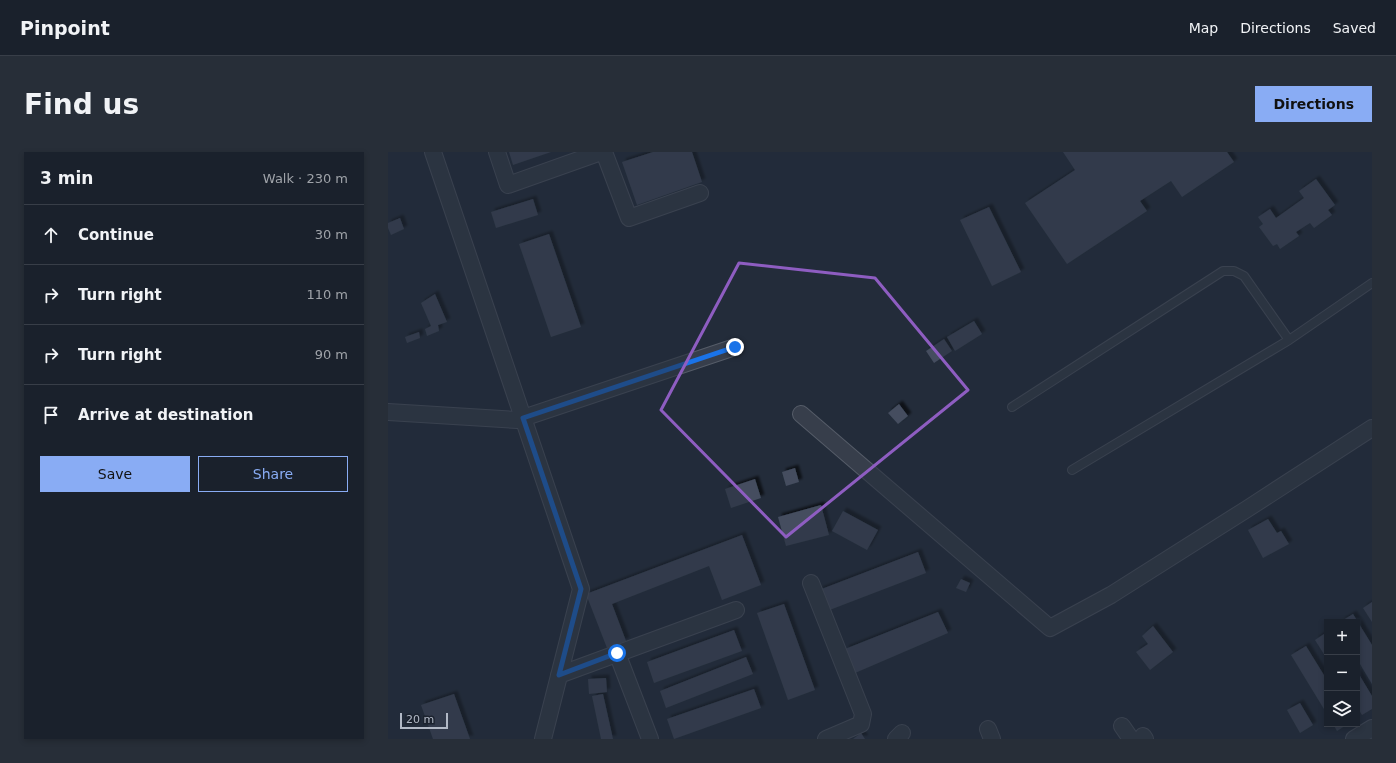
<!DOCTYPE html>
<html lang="en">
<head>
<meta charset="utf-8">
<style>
	body { margin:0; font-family:"DejaVu Sans",sans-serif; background:#272e38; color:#f1f3f6 }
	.controls { position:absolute; right:12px; bottom:12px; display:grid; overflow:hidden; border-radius:0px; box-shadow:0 2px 6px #0003 }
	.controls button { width:36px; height:36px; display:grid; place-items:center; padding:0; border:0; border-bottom:1px solid #383e48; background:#1a212c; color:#f1f3f6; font:20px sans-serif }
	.scale { position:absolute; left:12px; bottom:10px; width:48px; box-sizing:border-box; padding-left:4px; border:2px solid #b2b9c6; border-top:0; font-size:11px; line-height:14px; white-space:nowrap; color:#b2b9c6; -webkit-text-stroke:3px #1c232f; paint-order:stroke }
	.stop { position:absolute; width:12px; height:12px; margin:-9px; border:3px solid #1a73e8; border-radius:50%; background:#fff }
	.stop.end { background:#1a73e8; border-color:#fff; box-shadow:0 1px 4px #0008 }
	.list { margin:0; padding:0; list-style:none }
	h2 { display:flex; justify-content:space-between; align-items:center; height:52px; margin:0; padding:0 16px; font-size:17px }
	h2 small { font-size:13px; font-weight:400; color:#9fa3a9 }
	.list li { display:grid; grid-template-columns:26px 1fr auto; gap:12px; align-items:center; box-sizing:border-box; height:60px; padding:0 16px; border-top:1px solid #383e48 }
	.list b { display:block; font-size:15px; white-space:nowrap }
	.list em { font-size:13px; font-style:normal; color:#9fa3a9 }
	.actions { display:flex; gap:8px; padding:12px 16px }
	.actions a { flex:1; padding:9px 0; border:1px solid #89acf4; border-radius:0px; text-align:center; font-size:14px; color:#89acf4 }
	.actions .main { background:#89acf4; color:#111 }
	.icon { flex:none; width:22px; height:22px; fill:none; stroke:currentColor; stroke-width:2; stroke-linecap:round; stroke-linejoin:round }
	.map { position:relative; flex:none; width:984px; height:587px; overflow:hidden; border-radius:0px }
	header { display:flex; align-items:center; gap:24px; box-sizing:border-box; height:56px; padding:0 20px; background:#1a212c; border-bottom:1px solid #383e48 }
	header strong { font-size:19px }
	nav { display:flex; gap:22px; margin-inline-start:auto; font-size:14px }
	.intro { display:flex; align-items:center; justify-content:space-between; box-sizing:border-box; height:96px; padding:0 24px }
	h1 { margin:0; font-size:28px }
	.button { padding:10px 18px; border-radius:0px; background:#89acf4; color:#111; font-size:14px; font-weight:700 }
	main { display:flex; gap:24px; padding:0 24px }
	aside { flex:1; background:#1a212c; border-radius:0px; box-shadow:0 2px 6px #0003 }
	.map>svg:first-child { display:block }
</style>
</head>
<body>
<header>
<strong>Pinpoint</strong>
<nav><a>Map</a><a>Directions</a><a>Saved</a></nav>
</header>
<div class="intro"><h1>Find us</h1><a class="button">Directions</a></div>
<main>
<aside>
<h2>3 min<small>Walk · 230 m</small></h2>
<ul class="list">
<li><svg class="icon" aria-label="ahead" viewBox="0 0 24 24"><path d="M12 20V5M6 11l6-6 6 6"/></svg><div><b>Continue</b></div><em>30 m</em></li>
<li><svg class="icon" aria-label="right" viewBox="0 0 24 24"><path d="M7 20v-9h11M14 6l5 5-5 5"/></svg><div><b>Turn right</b></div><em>110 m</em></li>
<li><svg class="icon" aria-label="right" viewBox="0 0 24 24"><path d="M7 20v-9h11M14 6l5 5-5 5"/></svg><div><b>Turn right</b></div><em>90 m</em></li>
<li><svg class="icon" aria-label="arrive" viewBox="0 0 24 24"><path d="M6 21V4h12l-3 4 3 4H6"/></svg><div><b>Arrive at destination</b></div></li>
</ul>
<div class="actions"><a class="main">Save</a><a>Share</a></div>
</aside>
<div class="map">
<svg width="984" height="587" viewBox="0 0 984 587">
	<defs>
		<filter id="shadow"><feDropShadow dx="3.5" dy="-3.5" stdDeviation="1" flood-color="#0009"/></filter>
	</defs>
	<rect width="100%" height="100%" fill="#232c3a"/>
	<path fill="#444d5e" filter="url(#shadow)" d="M121 0H163L125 13Z
		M265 0H304L314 30 249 53 234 10Z
		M675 0H839L846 10 794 45 783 29 752 49 759 59 679 112 637 51 687 18Z
		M928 27 947 53 940 58 944 63 926 76 922 71 908 80 911 84 892 97 889 92 885 94 871 75 875 72 870 65 882 57 888 66 916 46 911 39Z
		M145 47 150 63 108 76 103 60Z
		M601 55 633 120 604 134 572 68Z
		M12 66 16 77 3 83 0 76V71Z
		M161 82 193 175 163 185 131 92Z
		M47 142 59 170 50 173 51 179 39 184 37 177 43 174 33 151Z
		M586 169 594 182 567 199 559 185Z
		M31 180 32 186 19 191 17 185Z
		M556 187 564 199 546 211 538 199Z
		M511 252 520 264 510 272 500 261Z
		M407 316 411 330 398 334 394 320Z
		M367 327 373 346 343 356 337 337Z
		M433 353 441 383 398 394 390 365Z
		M455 359 490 378 479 398 444 379Z
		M880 367 889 381 893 379 901 392 875 406 860 378Z
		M354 383 373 433 334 448 321 414 224 452 238 489 219 496 198 442Z
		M530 400 538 421 439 459 431 438Z
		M573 427 582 431 578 440 568 436Z
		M984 450V470L975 456Z
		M396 452 427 538 400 548 369 461Z
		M550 460 560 481 467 521 457 497Z
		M965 462 984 493V532L969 507V470H952Z
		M765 474 785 500 762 518 748 500 760 492 754 484Z
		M346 478 354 499 266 531 259 510Z
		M939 480V507L927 488Z
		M918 494 939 528V562L903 503Z
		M358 505 365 522 278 556 272 539Z
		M969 519 984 544V557L974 563 969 555Z
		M218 526 219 540 201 542 200 527Z
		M366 537 373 556 286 587 279 567Z
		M66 542 82 587H45L33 553Z
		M215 542 225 587H213L204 544Z
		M912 551 925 573 912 581 899 558Z
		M945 572H960L949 579Z
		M473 581 477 587H465Z"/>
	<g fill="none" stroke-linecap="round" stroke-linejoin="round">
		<defs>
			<path id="lane" d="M624 255 835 119H846L856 124 901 188
				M684 318 901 188 984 131"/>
			<path id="street" d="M45 0 193 437 155 587
				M109 0 120 33 213 0
				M216 0 241 66 312 41
				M0 260 129 268 347 195
				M413 262 662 476 723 443 859 357 984 276
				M423 431 475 562 473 572 438 587
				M229 501 262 587
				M171 523 348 458
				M734 574 743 587
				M600 577 604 587
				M755 584 757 587
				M508 587 514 581
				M966 587 984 576"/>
		</defs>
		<use href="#lane" stroke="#555c68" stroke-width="10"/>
		<use href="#street" stroke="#555c68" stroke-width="18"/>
		<use href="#lane" stroke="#373e4b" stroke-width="8"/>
		<use href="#street" stroke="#373e4b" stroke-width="16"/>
	</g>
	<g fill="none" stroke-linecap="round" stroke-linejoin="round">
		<path stroke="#1a73e8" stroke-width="5" d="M229 501 171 523 193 437 135 266 347 195"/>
	</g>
	<path d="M0 0H984V587H0ZM351 111 487 126 580 238 398 385 273 258Z" fill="#232c3a" fill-opacity=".55" fill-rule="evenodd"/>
	<path fill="none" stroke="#8e5dc1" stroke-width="3" stroke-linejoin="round" d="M351 111 487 126 580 238 398 385 273 258Z"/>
</svg>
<div class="controls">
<button>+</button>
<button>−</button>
<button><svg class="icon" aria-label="layers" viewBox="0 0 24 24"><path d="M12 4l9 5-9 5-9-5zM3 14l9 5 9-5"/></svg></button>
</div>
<div class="scale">20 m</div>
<div class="stop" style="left:229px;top:501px"></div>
<div class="stop end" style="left:347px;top:195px"></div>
</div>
</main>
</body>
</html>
